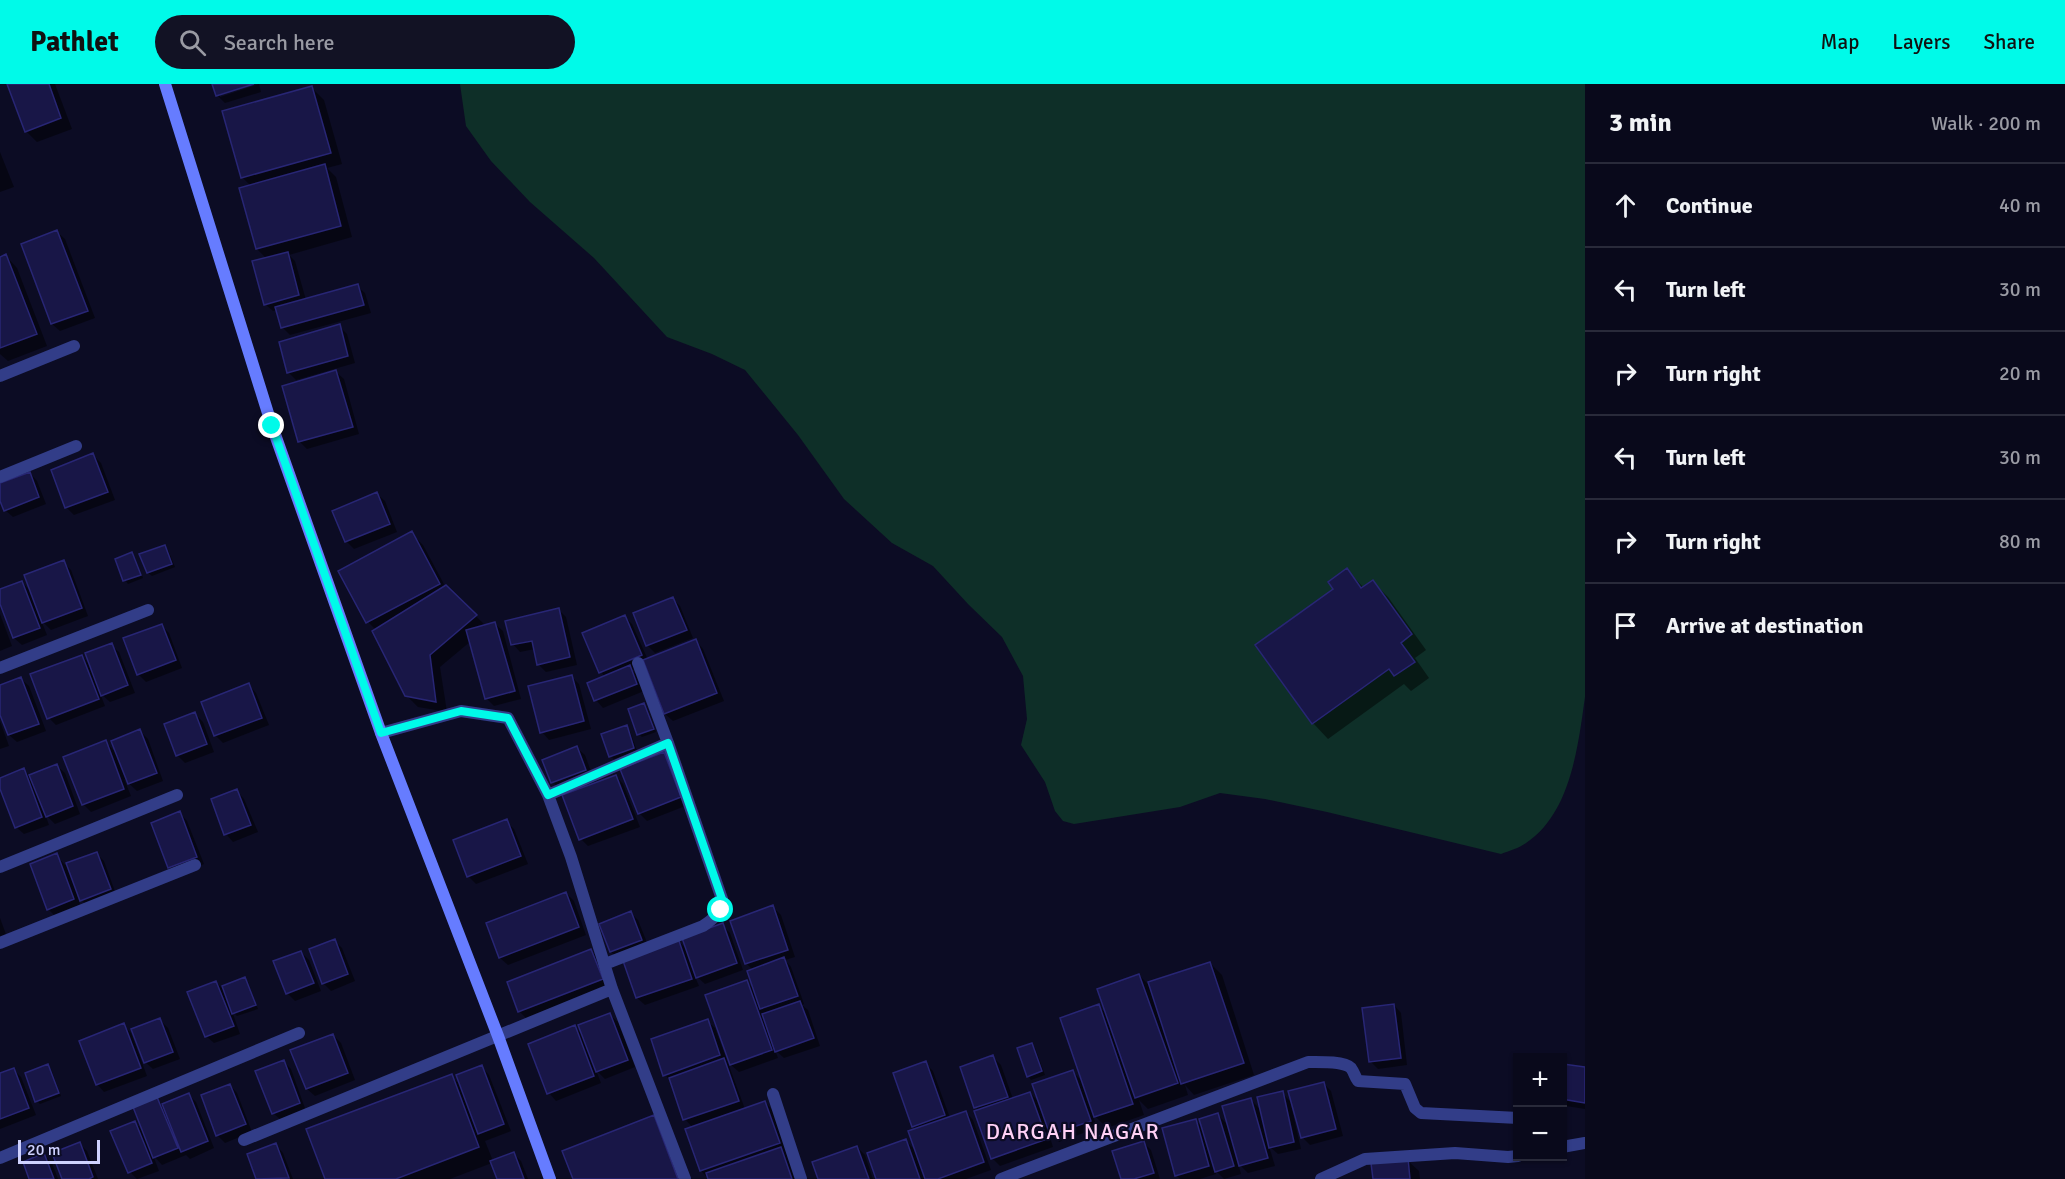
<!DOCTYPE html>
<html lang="en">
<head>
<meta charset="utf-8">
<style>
	body { margin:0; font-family:Signika,sans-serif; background:#121224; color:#f1f3f6 }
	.controls { position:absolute; right:18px; bottom:18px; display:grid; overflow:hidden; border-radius:0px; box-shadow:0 2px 4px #0004 }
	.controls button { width:54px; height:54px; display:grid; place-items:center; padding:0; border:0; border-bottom:2px solid #292a3a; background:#09091b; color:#f1f3f6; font:30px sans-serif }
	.scale { position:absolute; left:18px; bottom:15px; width:82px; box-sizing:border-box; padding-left:6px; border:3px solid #cfd2ff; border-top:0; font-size:16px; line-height:21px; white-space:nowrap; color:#cfd2ff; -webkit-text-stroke:4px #0c0c24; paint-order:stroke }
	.stop { position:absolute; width:18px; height:18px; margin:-14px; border:4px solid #00fae9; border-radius:50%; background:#fff }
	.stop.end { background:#00fae9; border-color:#fff; box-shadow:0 2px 6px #0008 }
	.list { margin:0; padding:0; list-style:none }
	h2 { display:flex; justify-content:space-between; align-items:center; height:78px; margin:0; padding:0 24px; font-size:26px }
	h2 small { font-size:20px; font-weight:400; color:#999aa3 }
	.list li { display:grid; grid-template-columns:39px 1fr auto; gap:18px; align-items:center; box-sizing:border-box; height:84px; padding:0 24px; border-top:2px solid #292a3a }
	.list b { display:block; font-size:22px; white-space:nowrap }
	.list em { font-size:20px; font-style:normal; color:#999aa3 }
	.icon { flex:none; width:33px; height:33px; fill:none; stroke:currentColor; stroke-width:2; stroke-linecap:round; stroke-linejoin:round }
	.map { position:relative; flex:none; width:1585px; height:1095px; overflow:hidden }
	header { display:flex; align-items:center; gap:36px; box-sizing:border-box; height:84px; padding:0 30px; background:#00fae9; color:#111 }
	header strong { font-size:28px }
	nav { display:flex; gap:33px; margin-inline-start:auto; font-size:21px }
	.search { width:420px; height:54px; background:#121224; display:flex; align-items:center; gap:15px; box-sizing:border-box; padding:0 21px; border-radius:33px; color:#999aa3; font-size:22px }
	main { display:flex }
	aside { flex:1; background:#09091b }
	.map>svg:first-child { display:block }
</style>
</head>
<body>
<header>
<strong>Pathlet</strong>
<div class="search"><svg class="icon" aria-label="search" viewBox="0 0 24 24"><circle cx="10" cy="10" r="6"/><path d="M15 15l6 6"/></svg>Search here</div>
<nav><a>Map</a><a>Layers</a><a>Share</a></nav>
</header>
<main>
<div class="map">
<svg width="1585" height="1095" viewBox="0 0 1585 1095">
	<rect width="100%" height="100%" fill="#0c0c24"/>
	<path fill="#0e2f28" d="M460 0H1585V613C1578 662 1571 729 1526 759 1519 764 1509 767 1501 770L1327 728 1265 715 1220 709 1180 723 1074 740 1063 737 1055 727 1045 698 1021 661 1027 635 1023 592 1002 553 968 520 933 482 892 459 844 415 798 351 745 286 712 270 667 253 594 174 530 118 491 77 466 42Z"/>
	<path fill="#0007" d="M8 0H55L72 45 37 58 26 47Z
		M214 0H250L220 10V13L259 0 261 8 225 19 218 12Z
		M312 4 324 16 342 80 327 84 336 93 352 153 289 171 295 177 306 216 357 202 365 209 371 229 290 251 282 243 277 226 273 227 265 220 267 175 257 165 241 105 251 102 242 93Z
		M0 68 14 103 0 108Z
		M57 148 65 155 95 234 60 247 52 240 23 161Z
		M6 172 17 184 47 262 8 277 0 270V174Z
		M339 242 347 250 355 279 296 296 288 288Z
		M336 288 344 295 359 350 307 365 300 358 284 303Z
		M93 371 101 379 115 416 74 431 67 424 53 386Z
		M30 389 37 397 46 420 13 433 5 426 0 413V401Z
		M377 410 385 417 397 448 354 465 346 457Z
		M411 449 423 461 445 502 486 542 495 540 503 547 521 615 494 622 486 614 471 557 440 583 447 628 418 623 406 611 376 546 368 538 340 488Z
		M164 462 168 466 175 483 152 492 148 489 141 471Z
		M132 470 135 474 143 494 128 500 125 496Z
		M63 478 71 486 88 532 51 546 41 536 47 551 22 561 14 554 0 516V507L22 498 32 509Z
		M1347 486 1364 504 1373 498 1388 513 1426 566 1415 574 1429 594 1411 607 1404 600 1328 655 1313 639 1257 562 1335 505Z
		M673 515 680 522 693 554 655 569 647 561Z
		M558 525 566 533 577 581 546 588 539 581 535 565 520 568 513 560Z
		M0 530 12 562 0 567Z
		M625 533 632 540 648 576 696 557 703 565 724 617 673 637 665 630 646 580 632 586 637 591 644 607 603 624 596 616 589 600 605 593 601 588 584 550Z
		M161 541 169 549 182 584 146 598 138 590Z
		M111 561 119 568 135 609 110 618 100 609 105 622 56 641 49 634 82 572 91 582Z
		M572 593 579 600 591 645 549 656 542 648Z
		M21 595 29 602 46 647 17 658 9 651 0 627V602Z
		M249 601 256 609 269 641 223 659 215 651Z
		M644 620 647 624 656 648 642 653 639 650Z
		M195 630 203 638 214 668 185 679 177 671 166 641Z
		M0 637 9 662 0 665Z
		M626 643 630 647 637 667 614 675 610 672Z
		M140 647 148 655 163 697 137 707 124 695 131 712 91 728 83 720 106 658 117 670Z
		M577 664 585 671 593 693 560 706 553 698Z
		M664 670 672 678 688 721 647 737 639 729Z
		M57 682 65 689 80 730 55 740 45 730 49 741 24 750 16 743 0 701V695L24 686 30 692Z
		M616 692 623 700 640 743 588 762 581 755Z
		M237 707 244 715 258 748 233 758 226 750Z
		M180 729 187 737 204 780 177 791 169 783Z
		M506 737 514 745 528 780 476 800 468 792Z
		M96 769 104 777 117 813 89 824 77 811 81 823 56 833 48 825 56 771 65 781Z
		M566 809 574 817 586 851 508 881 500 874Z
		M773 823 781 831 795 873 785 876 791 883 804 920 802 921 808 926 820 962 784 974 775 966 778 974 739 988 731 981 707 912 747 898 755 906 753 886 747 880 732 838Z
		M631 829 638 836 650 866 677 856 689 867 722 841 730 849 743 886 705 900 694 890 699 902 645 921 637 914 623 874 619 875 611 868 601 840Z
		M0 834 7 853 0 855Z
		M335 857 342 864 355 897 331 907 323 899Z
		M591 867 599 875 609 903 527 935 519 927Z
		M301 868 309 876 321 907 295 917 287 909Z
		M1210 879 1222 891 1254 991 1194 1011 1185 1001 1188 1011 1148 1025 1139 1016 1144 1031 1107 1044 1092 1029 1097 1044 1059 1058 1048 1047 1053 1063 1000 1082 992 1074 979 1027 976 1023 993 973 1001 981 1013 1015 1030 1009 1041 1020 1072 987 1084 999 1098 922 1108 931 1139 891 1152 904Z
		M245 895 248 898 258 925 237 932 232 927 240 950 214 959 206 952 216 898 226 908Z
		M1394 921 1401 929 1407 981 1378 985 1370 977Z
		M610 931 618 938 635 983 605 995 596 986 601 999 556 1017 549 1009 575 943 584 952Z
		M160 936 168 944 180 975 153 985 145 978Z
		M707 937 715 944 745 1025 765 1018 776 1030 799 1095H709L701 1087 693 1044 685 1035 671 997 665 991Z
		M123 941 131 949 147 992 104 1008 97 1000Z
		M333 951 341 959 355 996 315 1012 307 1005Z
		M1032 961 1035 964 1045 991 1031 996 1028 992Z
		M283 977 291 985 306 1027 281 1036 273 1029Z
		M925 979 933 987 950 1034 966 1028 973 1036 991 1086 966 1095H878L906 1057 917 1068V1046L913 1042Z
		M1564 981 1585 984V1025L1566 1022 1562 1018Z
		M48 982 51 985 61 1012 40 1020 37 1017Z
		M482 983 489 991 511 1047 485 1057 493 1077 513 1069 521 1077 528 1095H499L492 1079 450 1095H327L451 992 462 1002Z
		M14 986 21 993 36 1031 0 1045V991Z
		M1323 999 1331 1007 1343 1052 1310 1061 1302 1053 1293 1020 1291 1021 1301 1065 1278 1070 1269 1062 1275 1082 1248 1089 1238 1079 1241 1090 1224 1095 1216 1087V1090L1200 1095H1180L1176 1091 1195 1036 1204 1045 1218 1031 1230 1043 1251 1016 1262 1027 1282 1009 1293 1020Z
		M230 1001 237 1009 252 1048 225 1059 217 1051Z
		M189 1011 196 1018 214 1064 190 1075 186 1071 162 1081 153 1071 159 1087 137 1095 130 1088 134 1038 144 1048 157 1015 163 1021Z
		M1144 1059 1151 1066 1160 1095H1123Z
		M80 1060 87 1067 98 1095H63Z
		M276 1061 283 1069 293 1095H258L249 1071Z
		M857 1063 865 1071 873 1095H820Z
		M44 1071 52 1079 58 1095H31Z
		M1407 1076 1419 1087 1420 1095H1375Z"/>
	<path fill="#181647" stroke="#282675" stroke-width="1.5" d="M7 0H49L61 34 25 48Z
		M212 0H254L216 12Z
		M312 2 331 69 241 94 222 27Z
		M325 80 341 142 256 165 239 104Z
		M57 146 88 227 51 240 21 160Z
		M288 168 299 211 264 221 252 177Z
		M6 170 37 250 0 264V173Z
		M358 200 364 221 281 244 275 223Z
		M340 240 348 272 287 289 279 258Z
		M336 286 353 343 298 358 282 302Z
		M93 369 108 408 65 424 51 386Z
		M30 388 39 413 4 427 0 417V399Z
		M377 408 390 440 345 458 332 427Z
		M412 447 440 500 366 539 338 487Z
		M165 461 172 480 147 489 139 470Z
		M132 468 141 491 123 497 115 475Z
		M64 476 82 524 42 539 24 491Z
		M1347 484 1361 504 1373 496 1412 550 1401 559 1415 578 1394 592 1389 585 1312 640 1255 561 1333 505 1328 498Z
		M22 497 40 544 13 554 0 520V505Z
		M446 501 477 531 430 571 436 618 405 612 372 547Z
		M673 513 687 546 646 562 633 529Z
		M559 524 570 573 537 581 532 557 511 561 505 537Z
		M625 531 642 571 599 589 582 549Z
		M495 538 515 607 485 615 466 546Z
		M162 540 176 576 137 591 123 554Z
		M696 555 717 609 664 630 643 576Z
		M112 559 128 601 101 612 85 569Z
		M82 571 99 615 47 635 30 590Z
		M630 581 637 600 594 617 587 599Z
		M572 591 584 637 540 649 528 602Z
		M21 593 39 640 8 651 0 631V601Z
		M249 599 262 634 214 652 201 618Z
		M644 619 654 645 637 651 628 625Z
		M195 628 207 660 176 672 164 640Z
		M627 641 634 664 609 673 601 650Z
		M140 645 157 689 128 700 111 657Z
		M106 656 124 705 82 721 63 673Z
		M577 662 586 686 551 699 542 676Z
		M664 668 681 713 638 730 620 685Z
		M57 680 73 722 46 733 29 691Z
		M24 684 42 733 15 744 0 705V694Z
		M616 691 633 735 579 756 562 711Z
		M237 705 251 741 224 751 211 715Z
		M180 727 197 773 168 784 151 739Z
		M507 735 521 772 467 793 453 756Z
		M97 768 111 805 80 817 66 779Z
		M57 769 74 815 47 826 30 780Z
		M566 808 579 843 499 874 486 839Z
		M773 821 788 866 745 880 730 837Z
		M631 827 642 856 610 868 599 840Z
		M723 839 737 879 696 894 682 854Z
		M678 854 692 895 636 914 622 874Z
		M335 855 348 890 322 900 309 865Z
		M591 865 603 895 518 928 507 898Z
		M301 867 314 899 286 910 273 877Z
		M784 873 798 912 760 925 747 887Z
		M1210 878 1244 979 1181 1000 1148 898Z
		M1139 890 1178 999 1135 1014 1097 905Z
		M245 893 256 921 232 930 222 902Z
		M747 896 772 966 730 981 705 911Z
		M216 897 234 942 205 953 187 908Z
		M800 917 814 954 775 968 762 930Z
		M1099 920 1133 1020 1094 1033 1060 934Z
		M1394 920 1401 974 1369 978 1362 924Z
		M610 929 628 976 596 988 578 941Z
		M160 934 173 968 144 979 131 945Z
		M708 935 720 971 663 992 651 955Z
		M124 939 141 984 96 1001 79 957Z
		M575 941 594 992 547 1010 528 960Z
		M333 950 348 989 306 1005 290 966Z
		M1032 959 1042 987 1027 993 1017 964Z
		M993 971 1008 1013 974 1024 960 983Z
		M724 974 739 1017 683 1036 669 994Z
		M284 976 300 1019 272 1030 255 987Z
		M926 977 945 1031 912 1043 893 989Z
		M48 980 59 1009 35 1018 25 989Z
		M1563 980 1585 983V1019L1562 1015Z
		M482 981 504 1040 478 1050 456 991Z
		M14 984 29 1024 0 1035V989Z
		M1073 986 1091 1037 1050 1051 1032 1000Z
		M452 990 479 1063 396 1095H325L306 1045Z
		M1324 998 1336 1045 1301 1054 1288 1007Z
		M230 1000 246 1040 216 1052 201 1011Z
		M1283 1007 1294 1058 1269 1064 1257 1013Z
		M1030 1008 1047 1055 991 1075 974 1027Z
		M189 1009 208 1057 181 1068 162 1020Z
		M157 1013 178 1064 153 1074 133 1023Z
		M1251 1014 1268 1074 1239 1082 1222 1022Z
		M765 1017 780 1059 700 1087 685 1045Z
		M966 1027 984 1078 938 1095H925L908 1047Z
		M1218 1029 1234 1082 1215 1088 1199 1035Z
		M654 1031 678 1095H573L562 1067Z
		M1196 1035 1209 1082 1175 1092 1162 1044Z
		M135 1037 152 1079 128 1089 110 1047Z
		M906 1055 920 1095H876L867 1069Z
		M1144 1057 1154 1089 1134 1095H1121L1112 1067Z
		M80 1058 93 1093 89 1095H62L52 1069Z
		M276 1059 289 1094 256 1095 247 1070Z
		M857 1062 869 1095H818L812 1078Z
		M781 1063 792 1095H708L706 1089Z
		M514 1068 524 1095H497L490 1077Z
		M44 1069 54 1095H29L23 1078Z
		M1408 1074 1410 1095H1373L1371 1079Z"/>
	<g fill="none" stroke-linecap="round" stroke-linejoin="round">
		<path stroke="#323d88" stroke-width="12" d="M0 292 74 262
			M0 393 76 362
			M638 579 668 659
			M0 584 148 526
			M381 649 461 627 508 634 548 711 571 773 612 905 685 1095
			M548 711 668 659 722 815C720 829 715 834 703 842L605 880
			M0 783 177 711
			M0 859 195 781
			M773 1010 801 1095
			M244 1056 612 905
			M1562 1063 1585 1059
			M0 1074 299 949
			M1001 1095 1308 978C1318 978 1344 977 1351 984 1354 988 1355 993 1358 997L1405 1000 1415 1024 1421 1029 1518 1034
			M1321 1095 1365 1075 1455 1069 1508 1073 1518 1072"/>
		<path stroke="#667cff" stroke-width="12" d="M165 0 272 342 381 649 498 952 550 1095"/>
	</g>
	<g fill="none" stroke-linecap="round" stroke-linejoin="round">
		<path stroke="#00fae9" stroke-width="8" d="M272 342 381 649 461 627 508 634 548 711 668 659 722 815 721 826"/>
	</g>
	<g text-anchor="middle" stroke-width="4.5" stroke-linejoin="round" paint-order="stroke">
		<g font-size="22" letter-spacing="1.5" fill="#ffd1f6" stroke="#0c0c24">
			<text x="1073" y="1055">DARGAH NAGAR</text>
		</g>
	</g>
</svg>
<div class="controls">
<button>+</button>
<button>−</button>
</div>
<div class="scale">20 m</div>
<div class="stop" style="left:721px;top:826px"></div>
<div class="stop end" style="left:272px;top:342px"></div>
</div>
<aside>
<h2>3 min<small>Walk · 200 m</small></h2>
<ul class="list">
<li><svg class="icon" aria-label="ahead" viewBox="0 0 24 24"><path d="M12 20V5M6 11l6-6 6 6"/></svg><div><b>Continue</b></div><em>40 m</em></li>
<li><svg class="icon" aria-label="left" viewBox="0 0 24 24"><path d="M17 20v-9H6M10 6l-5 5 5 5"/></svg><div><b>Turn left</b></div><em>30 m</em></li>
<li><svg class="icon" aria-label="right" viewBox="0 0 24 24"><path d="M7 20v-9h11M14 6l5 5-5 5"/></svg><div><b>Turn right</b></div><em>20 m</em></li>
<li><svg class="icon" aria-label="left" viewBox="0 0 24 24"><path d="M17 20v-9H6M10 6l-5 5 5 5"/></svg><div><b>Turn left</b></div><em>30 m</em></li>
<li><svg class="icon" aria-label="right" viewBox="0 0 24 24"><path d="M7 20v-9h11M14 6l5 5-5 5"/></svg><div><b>Turn right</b></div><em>80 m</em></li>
<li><svg class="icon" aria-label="arrive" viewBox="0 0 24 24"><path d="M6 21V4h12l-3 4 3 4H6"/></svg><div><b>Arrive at destination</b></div></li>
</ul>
</aside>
</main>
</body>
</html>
